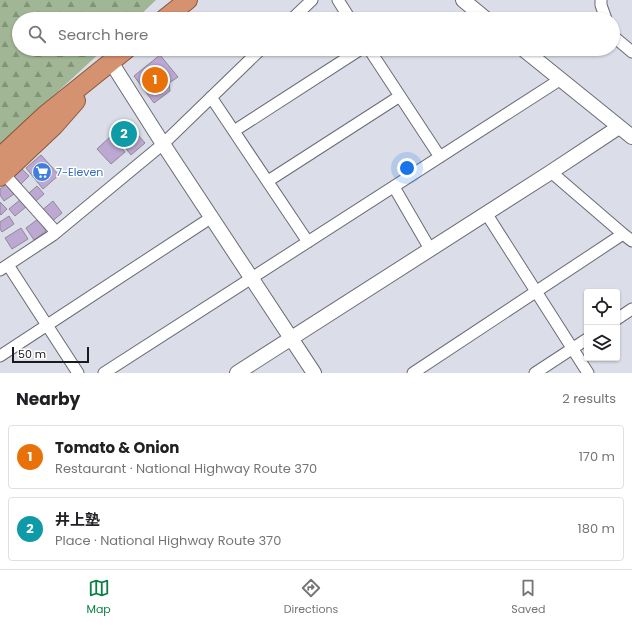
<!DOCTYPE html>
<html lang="en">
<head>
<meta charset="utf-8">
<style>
	body { margin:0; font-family:Poppins,"Noto Sans JP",sans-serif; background:#f2f2f2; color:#202124 }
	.controls { position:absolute; right:12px; bottom:12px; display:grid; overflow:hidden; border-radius:4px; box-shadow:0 1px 3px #0004 }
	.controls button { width:36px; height:36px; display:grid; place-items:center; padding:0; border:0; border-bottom:1px solid #e0e0e0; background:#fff; color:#202124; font:20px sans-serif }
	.scale { position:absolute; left:12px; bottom:10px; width:77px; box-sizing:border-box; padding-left:4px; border:2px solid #1a1b1e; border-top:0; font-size:11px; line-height:14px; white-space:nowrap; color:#1a1b1e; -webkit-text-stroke:3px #fff; paint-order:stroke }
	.you { position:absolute; left:407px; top:168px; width:14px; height:14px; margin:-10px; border:3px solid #fff; border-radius:50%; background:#1a73e8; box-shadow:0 0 0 6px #1a73e833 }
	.badge { display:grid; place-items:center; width:26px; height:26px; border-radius:50%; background:#0b8043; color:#fff; font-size:13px; font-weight:700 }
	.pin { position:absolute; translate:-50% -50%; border:2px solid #fff; box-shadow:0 1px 4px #0006 }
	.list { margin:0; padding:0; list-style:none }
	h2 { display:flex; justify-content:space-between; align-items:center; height:52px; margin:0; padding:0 16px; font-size:17px }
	h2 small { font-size:13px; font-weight:400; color:#757577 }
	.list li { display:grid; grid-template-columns:26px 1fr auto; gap:12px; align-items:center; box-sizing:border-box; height:64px; margin:0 8px 8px; padding:0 8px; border:1px solid #e0e0e0; border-radius:4px }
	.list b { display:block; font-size:15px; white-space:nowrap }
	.list p { margin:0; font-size:13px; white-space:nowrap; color:#757577 }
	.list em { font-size:13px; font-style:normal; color:#757577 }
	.icon { flex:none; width:22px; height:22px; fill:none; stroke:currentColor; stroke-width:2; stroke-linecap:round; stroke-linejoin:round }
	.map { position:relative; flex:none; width:632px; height:373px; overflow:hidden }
	.search { position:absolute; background:#fff; box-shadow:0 1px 3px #0004; left:12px; right:12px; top:12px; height:44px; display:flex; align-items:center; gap:10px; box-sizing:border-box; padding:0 14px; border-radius:22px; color:#757577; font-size:15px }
	.sheet { height:196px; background:#fff }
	nav { display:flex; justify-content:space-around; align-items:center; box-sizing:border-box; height:56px; border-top:1px solid #e0e0e0; background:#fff; font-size:11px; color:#757577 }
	nav a { display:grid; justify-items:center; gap:2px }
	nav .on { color:#0b8043 }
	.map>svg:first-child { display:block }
</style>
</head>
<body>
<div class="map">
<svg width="632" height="373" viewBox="0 0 632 373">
	<defs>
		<pattern id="forest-firs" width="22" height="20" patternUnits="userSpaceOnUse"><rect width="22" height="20" fill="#a0b694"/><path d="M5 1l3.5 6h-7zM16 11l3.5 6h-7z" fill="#829378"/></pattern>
	</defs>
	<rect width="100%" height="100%" fill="#dbdee8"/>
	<path fill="url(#forest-firs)" d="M0 0H156L136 19H19V49H104L0 145Z"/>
	<path fill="#bca8d3" stroke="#8e8a93" d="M160 55 178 77 169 83 170 91 154 103 134 76Z
		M126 124 134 133 122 144 114 135Z
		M138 135 145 143 131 155 124 146Z
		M111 136 125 152 111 164 97 149Z
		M41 155 59 175 43 189 26 168Z
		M22 169 29 176 21 184 14 176Z
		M6 184 14 194 4 201 0 195V189Z
		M37 186 44 194 36 201 29 193Z
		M21 199 27 206 15 216 9 209Z
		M53 201 62 213 50 223 41 211Z
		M0 202 7 209 1 215 0 214Z
		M9 216 14 224 2 232 0 229V222Z
		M38 219 46 231 34 240 26 228Z
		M21 228 28 239 12 249 5 238Z"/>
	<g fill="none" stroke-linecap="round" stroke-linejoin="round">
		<defs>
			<path id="minor" d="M338 0 350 19
				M601 0V5L606 19
				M292 19 312 0
				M613 36 632 52
				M369 49 440 157
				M211 97 308 242
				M234 131 361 49
				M551 172 623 234 632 241
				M4 174 56 232
				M268 181 400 96
				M394 187 430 249
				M486 213 588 373
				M8 265 78 373
				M0 270 53 235 163 144 261 49
				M617 319 632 309
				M0 356 212 217
				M104 373 561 79
				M413 373 623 234
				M535 373 587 339"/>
			<path id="tertiary" d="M463 0 486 19
				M523 49 632 137
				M111 62 163 144 314 373
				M237 373 551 172 619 127"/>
			<path id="trunk" d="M164 19 188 0
				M0 157 45 115 127 49
				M0 177 54 126 76 101"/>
		</defs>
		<use href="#minor" stroke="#6a6c75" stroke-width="13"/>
		<use href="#tertiary" stroke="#6a6c75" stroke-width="16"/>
		<use href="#trunk" stroke="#8c563c" stroke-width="20"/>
		<use href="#minor" stroke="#fff" stroke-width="11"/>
		<use href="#tertiary" stroke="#fff" stroke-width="14"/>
		<use href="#trunk" stroke="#d49270" stroke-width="18"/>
	</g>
	<defs>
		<symbol id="supermarket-disc" viewBox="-11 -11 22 22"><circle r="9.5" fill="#3f7fe0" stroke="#fff"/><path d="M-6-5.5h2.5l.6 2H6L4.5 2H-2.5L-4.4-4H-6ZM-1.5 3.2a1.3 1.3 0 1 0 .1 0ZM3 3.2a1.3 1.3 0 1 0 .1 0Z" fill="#fff"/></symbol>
	</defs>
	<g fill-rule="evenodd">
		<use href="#supermarket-disc" x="31" y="161" width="22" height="22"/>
	</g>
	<g text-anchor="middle" stroke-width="3" stroke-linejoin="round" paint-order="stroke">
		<g font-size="11" fill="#366cbe" stroke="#fff" text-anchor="start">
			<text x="56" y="176">7-Eleven</text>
		</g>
	</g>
</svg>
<div class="controls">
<button><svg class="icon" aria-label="locate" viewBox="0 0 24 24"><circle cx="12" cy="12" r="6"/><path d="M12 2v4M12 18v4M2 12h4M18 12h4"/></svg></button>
<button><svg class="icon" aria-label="layers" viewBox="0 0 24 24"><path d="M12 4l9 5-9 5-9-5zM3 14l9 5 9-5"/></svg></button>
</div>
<div class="scale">50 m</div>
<div class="you"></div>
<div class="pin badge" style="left:155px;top:80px;background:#e8710a">1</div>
<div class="pin badge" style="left:124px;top:134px;background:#0f9aa8">2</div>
<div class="search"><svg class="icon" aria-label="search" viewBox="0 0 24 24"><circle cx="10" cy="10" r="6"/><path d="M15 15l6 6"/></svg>Search here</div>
</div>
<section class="sheet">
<h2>Nearby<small>2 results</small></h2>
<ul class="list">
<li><span class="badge" style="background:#e8710a">1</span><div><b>Tomato &amp; Onion</b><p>Restaurant · National Highway Route 370</p></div><em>170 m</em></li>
<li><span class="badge" style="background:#0f9aa8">2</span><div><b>井上塾</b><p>Place · National Highway Route 370</p></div><em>180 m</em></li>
</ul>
</section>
<nav>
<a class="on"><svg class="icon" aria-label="map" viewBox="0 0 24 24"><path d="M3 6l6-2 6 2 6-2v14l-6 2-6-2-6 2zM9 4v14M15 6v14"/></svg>Map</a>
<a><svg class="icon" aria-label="directions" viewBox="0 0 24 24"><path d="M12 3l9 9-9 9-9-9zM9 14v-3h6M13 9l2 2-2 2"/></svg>Directions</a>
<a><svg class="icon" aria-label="saved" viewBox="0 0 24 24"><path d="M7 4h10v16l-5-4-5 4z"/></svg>Saved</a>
</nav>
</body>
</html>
